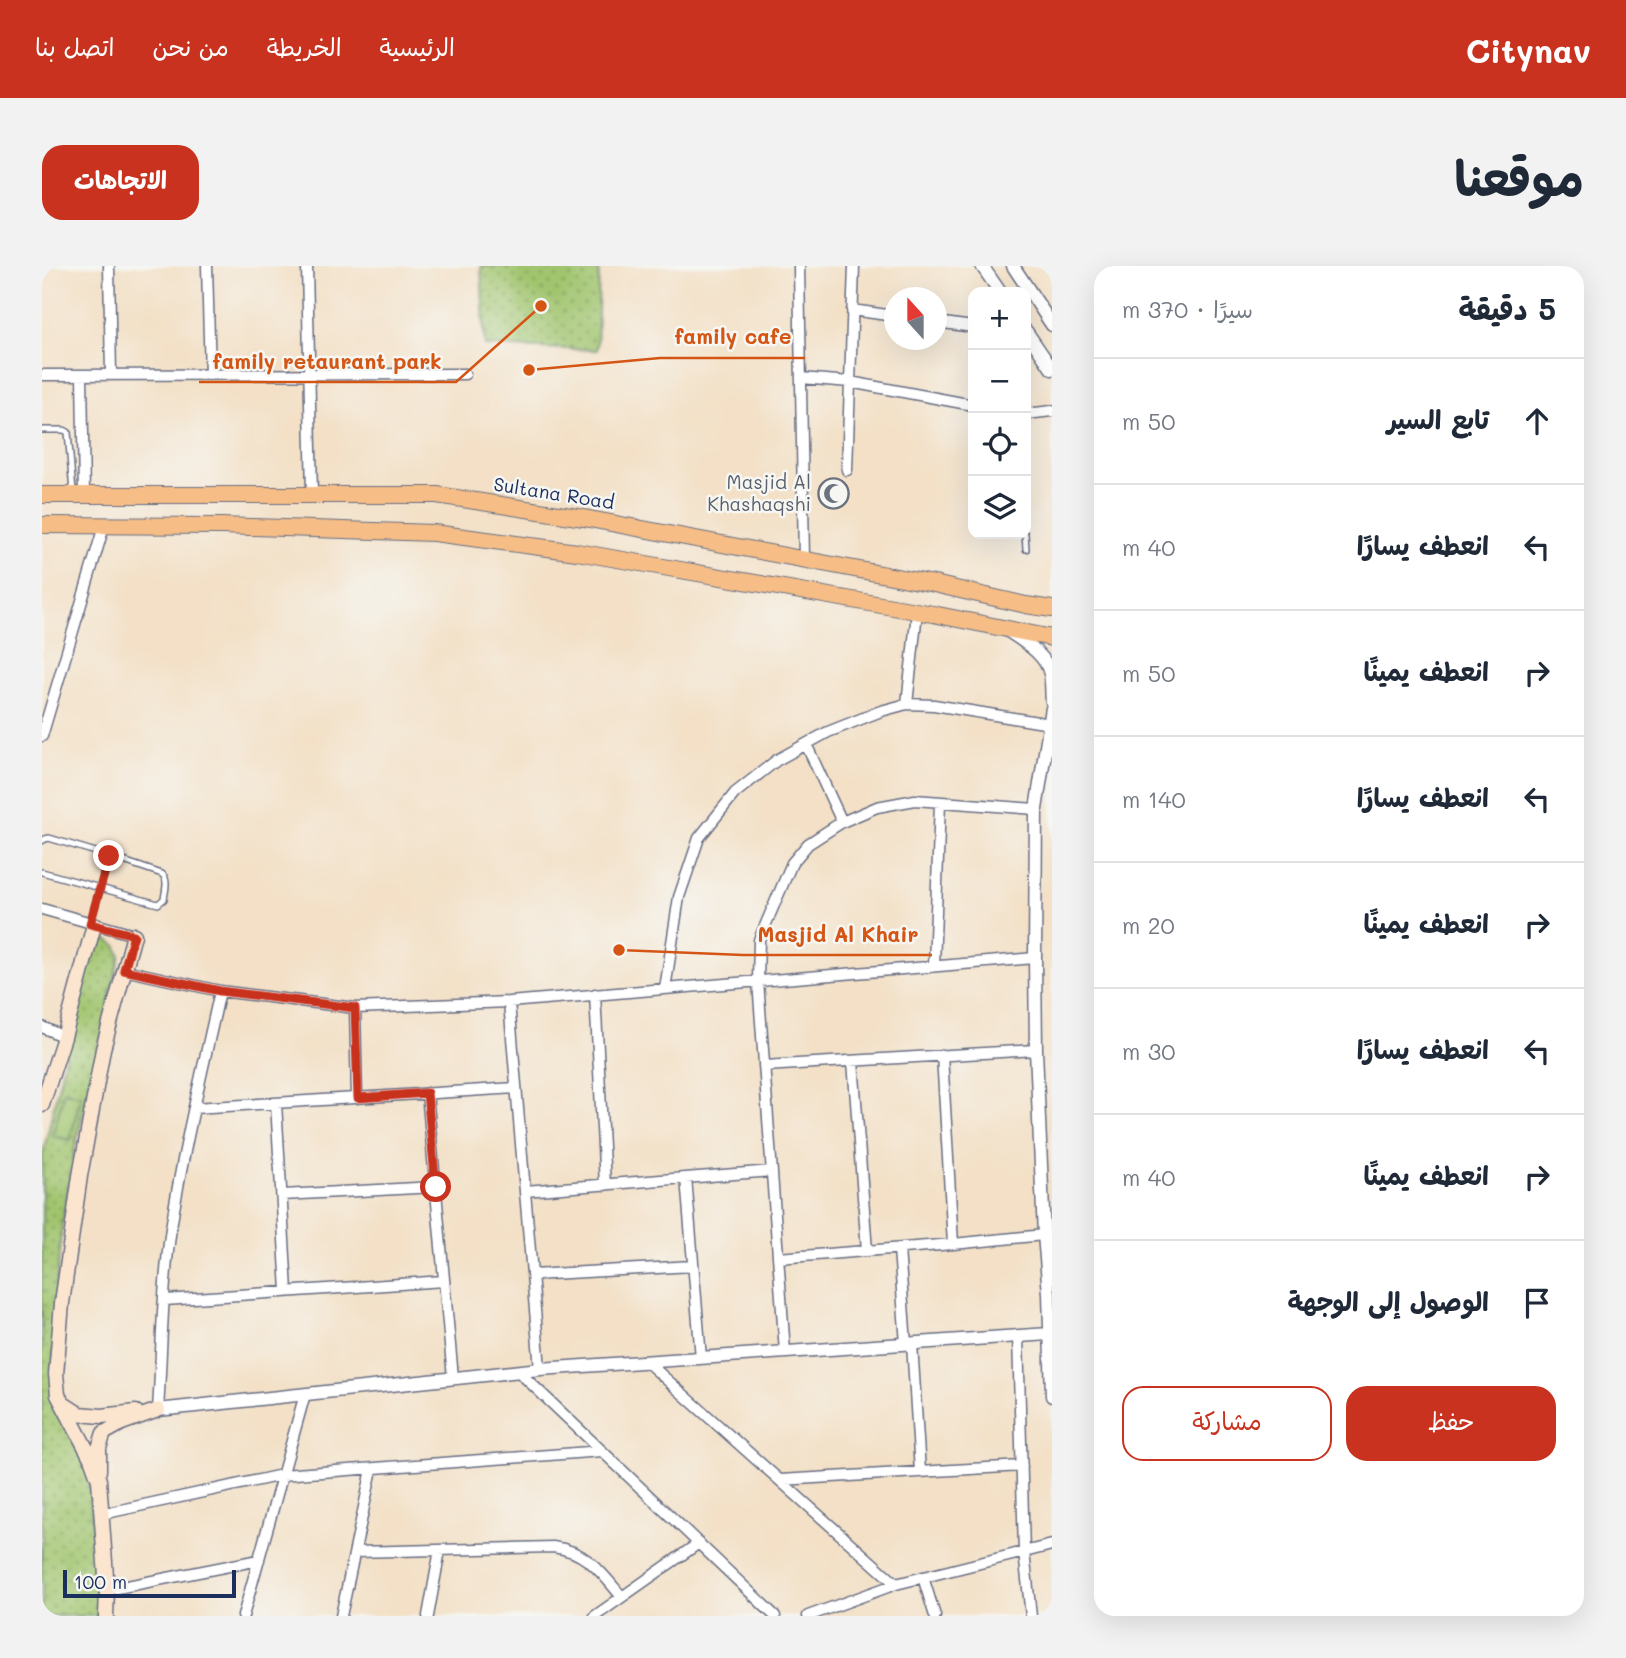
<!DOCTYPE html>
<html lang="ar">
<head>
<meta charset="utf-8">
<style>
	body { margin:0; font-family:Mali,"Playpen Sans Arabic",sans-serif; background:#f2f2f3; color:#1f2937; direction:rtl }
	.controls { position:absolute; right:21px; top:21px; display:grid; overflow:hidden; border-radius:14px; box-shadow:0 7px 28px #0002 }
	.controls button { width:63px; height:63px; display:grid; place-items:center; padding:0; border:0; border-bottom:2px solid #e0e1e3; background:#fff; color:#1f2937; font:35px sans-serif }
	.compass { position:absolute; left:842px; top:21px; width:63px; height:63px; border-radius:50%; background:#fff; box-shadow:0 7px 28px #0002; rotate:339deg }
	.scale { position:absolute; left:21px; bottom:18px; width:173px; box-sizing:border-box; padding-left:7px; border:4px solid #1b2f5e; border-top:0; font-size:19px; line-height:24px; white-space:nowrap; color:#1b2f5e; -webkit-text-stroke:5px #f6f6f2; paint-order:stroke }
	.stop { position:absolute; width:21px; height:21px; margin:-16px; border:5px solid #c8321e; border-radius:50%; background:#fff }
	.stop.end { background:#c8321e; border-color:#fff; box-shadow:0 2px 7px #0008 }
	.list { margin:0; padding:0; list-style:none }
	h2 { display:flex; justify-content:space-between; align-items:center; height:91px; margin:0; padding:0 28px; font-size:30px }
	h2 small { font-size:23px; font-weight:400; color:#747a83 }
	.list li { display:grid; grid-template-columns:46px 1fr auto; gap:21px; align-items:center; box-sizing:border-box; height:126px; padding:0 28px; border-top:2px solid #e0e1e3 }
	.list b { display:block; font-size:26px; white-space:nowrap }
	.list em { font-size:23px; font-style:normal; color:#747a83 }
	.actions { display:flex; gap:14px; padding:21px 28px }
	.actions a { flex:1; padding:16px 0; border:2px solid #c8321e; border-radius:21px; text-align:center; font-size:24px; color:#c8321e }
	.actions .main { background:#c8321e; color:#fff }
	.icon { flex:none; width:38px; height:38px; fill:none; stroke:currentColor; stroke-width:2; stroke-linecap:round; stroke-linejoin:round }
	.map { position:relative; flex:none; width:1010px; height:1350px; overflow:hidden; direction:ltr; border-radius:21px }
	header { display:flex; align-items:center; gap:42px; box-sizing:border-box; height:98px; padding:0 35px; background:#c8321e; color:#fff }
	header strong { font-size:33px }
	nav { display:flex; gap:38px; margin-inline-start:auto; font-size:24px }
	.intro { display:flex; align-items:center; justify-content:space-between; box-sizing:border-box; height:168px; padding:0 42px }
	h1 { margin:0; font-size:49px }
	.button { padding:18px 32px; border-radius:21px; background:#c8321e; color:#fff; font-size:24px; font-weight:700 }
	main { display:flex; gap:42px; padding:0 42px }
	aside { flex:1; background:#fff; border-radius:21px; box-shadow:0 7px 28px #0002 }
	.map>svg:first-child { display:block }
</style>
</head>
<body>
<header>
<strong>Citynav</strong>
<nav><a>الرئيسية</a><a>الخريطة</a><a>من نحن</a><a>اتصل بنا</a></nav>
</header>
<div class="intro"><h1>موقعنا</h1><a class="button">الاتجاهات</a></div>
<main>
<aside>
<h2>5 دقيقة<small>سيرًا · 370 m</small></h2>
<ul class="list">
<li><svg class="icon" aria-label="ahead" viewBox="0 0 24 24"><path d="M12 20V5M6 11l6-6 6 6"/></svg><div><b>تابع السير</b></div><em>50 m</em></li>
<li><svg class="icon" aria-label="left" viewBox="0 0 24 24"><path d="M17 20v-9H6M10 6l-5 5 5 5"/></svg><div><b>انعطف يسارًا</b></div><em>40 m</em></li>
<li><svg class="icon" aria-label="right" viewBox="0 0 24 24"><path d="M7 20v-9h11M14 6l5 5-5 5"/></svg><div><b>انعطف يمينًا</b></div><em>50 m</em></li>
<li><svg class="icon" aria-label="left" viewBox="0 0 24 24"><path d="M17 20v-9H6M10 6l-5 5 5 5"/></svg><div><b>انعطف يسارًا</b></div><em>140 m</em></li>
<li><svg class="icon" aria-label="right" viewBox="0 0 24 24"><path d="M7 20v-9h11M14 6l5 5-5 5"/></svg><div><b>انعطف يمينًا</b></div><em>20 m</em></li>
<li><svg class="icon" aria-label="left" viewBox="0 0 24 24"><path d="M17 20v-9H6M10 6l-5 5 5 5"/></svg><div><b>انعطف يسارًا</b></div><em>30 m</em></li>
<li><svg class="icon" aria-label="right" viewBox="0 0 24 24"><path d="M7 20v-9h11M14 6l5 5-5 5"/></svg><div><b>انعطف يمينًا</b></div><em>40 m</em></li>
<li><svg class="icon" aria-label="arrive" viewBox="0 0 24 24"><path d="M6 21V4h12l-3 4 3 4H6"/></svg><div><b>الوصول إلى الوجهة</b></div></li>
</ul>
<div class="actions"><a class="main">حفظ</a><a>مشاركة</a></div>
</aside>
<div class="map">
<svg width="1010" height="1350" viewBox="0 0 1010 1350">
	<defs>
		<pattern id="park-dots" width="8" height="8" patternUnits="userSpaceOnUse" patternTransform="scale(1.75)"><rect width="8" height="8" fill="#a1c56e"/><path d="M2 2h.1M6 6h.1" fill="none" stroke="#82a05e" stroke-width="1.8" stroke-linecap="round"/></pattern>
	</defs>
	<rect width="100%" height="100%" fill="#f6f6f2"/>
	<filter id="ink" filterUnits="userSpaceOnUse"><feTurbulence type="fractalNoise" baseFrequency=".0143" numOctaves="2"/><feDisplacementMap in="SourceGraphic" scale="14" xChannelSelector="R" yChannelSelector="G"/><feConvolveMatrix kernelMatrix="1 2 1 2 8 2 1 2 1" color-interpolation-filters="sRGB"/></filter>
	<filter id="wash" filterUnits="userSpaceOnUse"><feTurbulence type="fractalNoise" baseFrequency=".00686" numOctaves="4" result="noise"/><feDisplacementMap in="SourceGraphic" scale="28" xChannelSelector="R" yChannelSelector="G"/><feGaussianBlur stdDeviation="1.57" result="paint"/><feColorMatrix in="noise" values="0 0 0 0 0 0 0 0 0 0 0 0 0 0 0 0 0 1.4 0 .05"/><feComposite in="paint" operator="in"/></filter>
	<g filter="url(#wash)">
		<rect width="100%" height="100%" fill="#f3e0c6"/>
		<path fill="url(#park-dots)" stroke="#5e7a66" stroke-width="2" d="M439 0H557L555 84 443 80Z
			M64 673 74 679 78 689 33 882 20 959 11 1052V1132L46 1204 57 1350H0V892L47 686 53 676Z"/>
		<path fill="#a1c56e" stroke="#5e7a66" stroke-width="2" d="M22 825 39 829 28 874 11 870Z"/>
	</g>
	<g filter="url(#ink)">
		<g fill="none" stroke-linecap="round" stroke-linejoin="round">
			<defs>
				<path id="service" d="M0 164H22L26 166 31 226
					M983 268 984 283
					M0 575 3 573 7 572 67 590 120 608C127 614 123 625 122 633L116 638 0 606
					M48 658 67 590"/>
				<path id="minor" d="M67 0 69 109
					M165 0 168 109
					M265 0 270 229
					M757 0 762 294
					M810 44 852 50
					M894 56 931 61
					M0 109 423 108
					M40 109 42 229
					M759 112 808 116 931 139
					M984 148 1010 145
					M805 204 812 0
					M865 438 875 346
					M0 470 62 260
					M764 478 800 556
					M0 643 92 669
					M892 700 898 536
					M82 704 178 725 313 742 467 736 993 692
					M623 723 637 631 657 572 693 527 735 494 786 466 839 445 865 438 892 439 1008 458
					M553 728 563 919
					M467 736 498 1103
					M313 742 315 832
					M0 761 22 771
					M900 789 911 978
					M811 795 825 985
					M722 800 994 784
					M385 827 411 1112
					M234 837 245 1025
					M152 842 474 822
					M644 912 659 1092
					M483 925 730 905
					M240 929 394 921
					M857 983 864 1078
					M736 992 911 978 1002 969
					M490 1009 651 1000
					M123 1034 402 1015
					M976 1070 982 1286 989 1350
					M870 1077 878 1206
					M743 1086 716 715 717 674 750 597 766 578 800 556 835 541 873 534 994 543
					M605 1096 854 1318
					M476 1105 733 1350
					M116 1144C120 1082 120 1018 130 956 142 879 161 802 178 725
					M738 1214 980 1200
					M60 1248 240 1209 560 1185
					M313 1286 511 1281C545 1285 559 1306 580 1331
					M881 1311 893 1350
					M65 1324 217 1294
					M201 1350 263 1128
					M299 1350 330 1203
					M386 1350 398 1284
					M553 1350 657 1277
					M766 1350 854 1318 1010 1279"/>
				<path id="tertiary" d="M940 0 958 26
					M971 0 1010 59
					M984 65 1010 103
					M966 365C982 376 1004 388 1008 408 1010 417 1009 427 1010 436
					M1010 442 994 543 993 692 994 784 1002 969 1007 1027 1010 1130
					M116 1144 498 1103 1007 1068"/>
				<path id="secondary" d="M0 839 22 771 52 659
					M23 1139 37 1148 60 1150 94 1146
					M57 1205V1182L62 1167 80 1157 116 1144
					M64 1350 65 1324 57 1214 49 1192 16 1129 14 1108 20 1037 38 910 61 783 92 669"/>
				<path id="primary" d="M0 229H395L542 252 892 318 984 339 1010 343
					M0 259 179 260 392 267 535 286 891 348 1010 372"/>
			</defs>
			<use href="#service" stroke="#676d82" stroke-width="8"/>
			<use href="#minor" stroke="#676d82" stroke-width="13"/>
			<use href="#tertiary" stroke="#676d82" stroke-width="15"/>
			<use href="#secondary" stroke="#676d82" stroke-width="17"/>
			<use href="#primary" stroke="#676d82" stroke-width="18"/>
			<use href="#service" stroke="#fff" stroke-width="5"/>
			<use href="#minor" stroke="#fff" stroke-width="10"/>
			<use href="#tertiary" stroke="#fff" stroke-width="12"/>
			<use href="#secondary" stroke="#fbe5cf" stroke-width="14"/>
			<use href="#primary" stroke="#f6be86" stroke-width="16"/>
		</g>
	</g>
	<g fill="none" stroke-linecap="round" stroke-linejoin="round" filter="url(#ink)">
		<path stroke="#c8321e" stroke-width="9" d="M67 590 48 658 92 669 82 704 178 725 313 742 316 832 385 827 394 921"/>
	</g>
	<defs>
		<symbol id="mosque-ring" viewBox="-11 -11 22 22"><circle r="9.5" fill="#f6f6f2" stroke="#6b7280" stroke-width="1.5"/><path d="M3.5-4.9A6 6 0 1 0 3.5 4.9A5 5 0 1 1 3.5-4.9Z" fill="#6b7280"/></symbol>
	</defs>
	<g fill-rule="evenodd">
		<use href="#mosque-ring" x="774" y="210" width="35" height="35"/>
	</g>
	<g text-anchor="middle" stroke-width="5" stroke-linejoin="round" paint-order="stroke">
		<g font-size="19" fill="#5b616d" stroke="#f6f6f2" text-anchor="end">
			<text x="769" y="223">Masjid Al<tspan x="769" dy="22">Khashaqshi</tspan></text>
		</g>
		<g font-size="19" fill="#1b2f5e" stroke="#f6f6f2">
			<text transform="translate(512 227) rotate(9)" y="7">Sultana Road</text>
		</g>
	</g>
	<path fill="none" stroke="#d45514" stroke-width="2.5" d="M487 104L618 92H763M499 40L414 116H157M577 684L701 689H890"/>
	<g fill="#d45514" stroke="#f6f6f2" stroke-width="2.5">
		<circle cx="487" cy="104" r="7"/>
		<circle cx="499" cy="40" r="7"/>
		<circle cx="577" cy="684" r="7"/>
	</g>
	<g font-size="21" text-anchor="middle" font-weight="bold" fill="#d45514" stroke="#f6f6f2" stroke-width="5" stroke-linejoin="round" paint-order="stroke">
		<text x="691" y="78">family cafe</text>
		<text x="285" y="103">family retaurant park</text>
		<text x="796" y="676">Masjid Al Khair</text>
	</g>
</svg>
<div class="controls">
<button>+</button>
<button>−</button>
<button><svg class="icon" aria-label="locate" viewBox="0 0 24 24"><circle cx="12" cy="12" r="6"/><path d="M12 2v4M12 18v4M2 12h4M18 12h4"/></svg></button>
<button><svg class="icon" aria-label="layers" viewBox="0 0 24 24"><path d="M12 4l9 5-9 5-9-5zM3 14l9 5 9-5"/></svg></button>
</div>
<svg class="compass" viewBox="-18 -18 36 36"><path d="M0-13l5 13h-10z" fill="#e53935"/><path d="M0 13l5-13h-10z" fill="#747a83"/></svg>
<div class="scale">100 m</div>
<div class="stop" style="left:394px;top:921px"></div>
<div class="stop end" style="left:67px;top:590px"></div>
</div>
</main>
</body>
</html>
